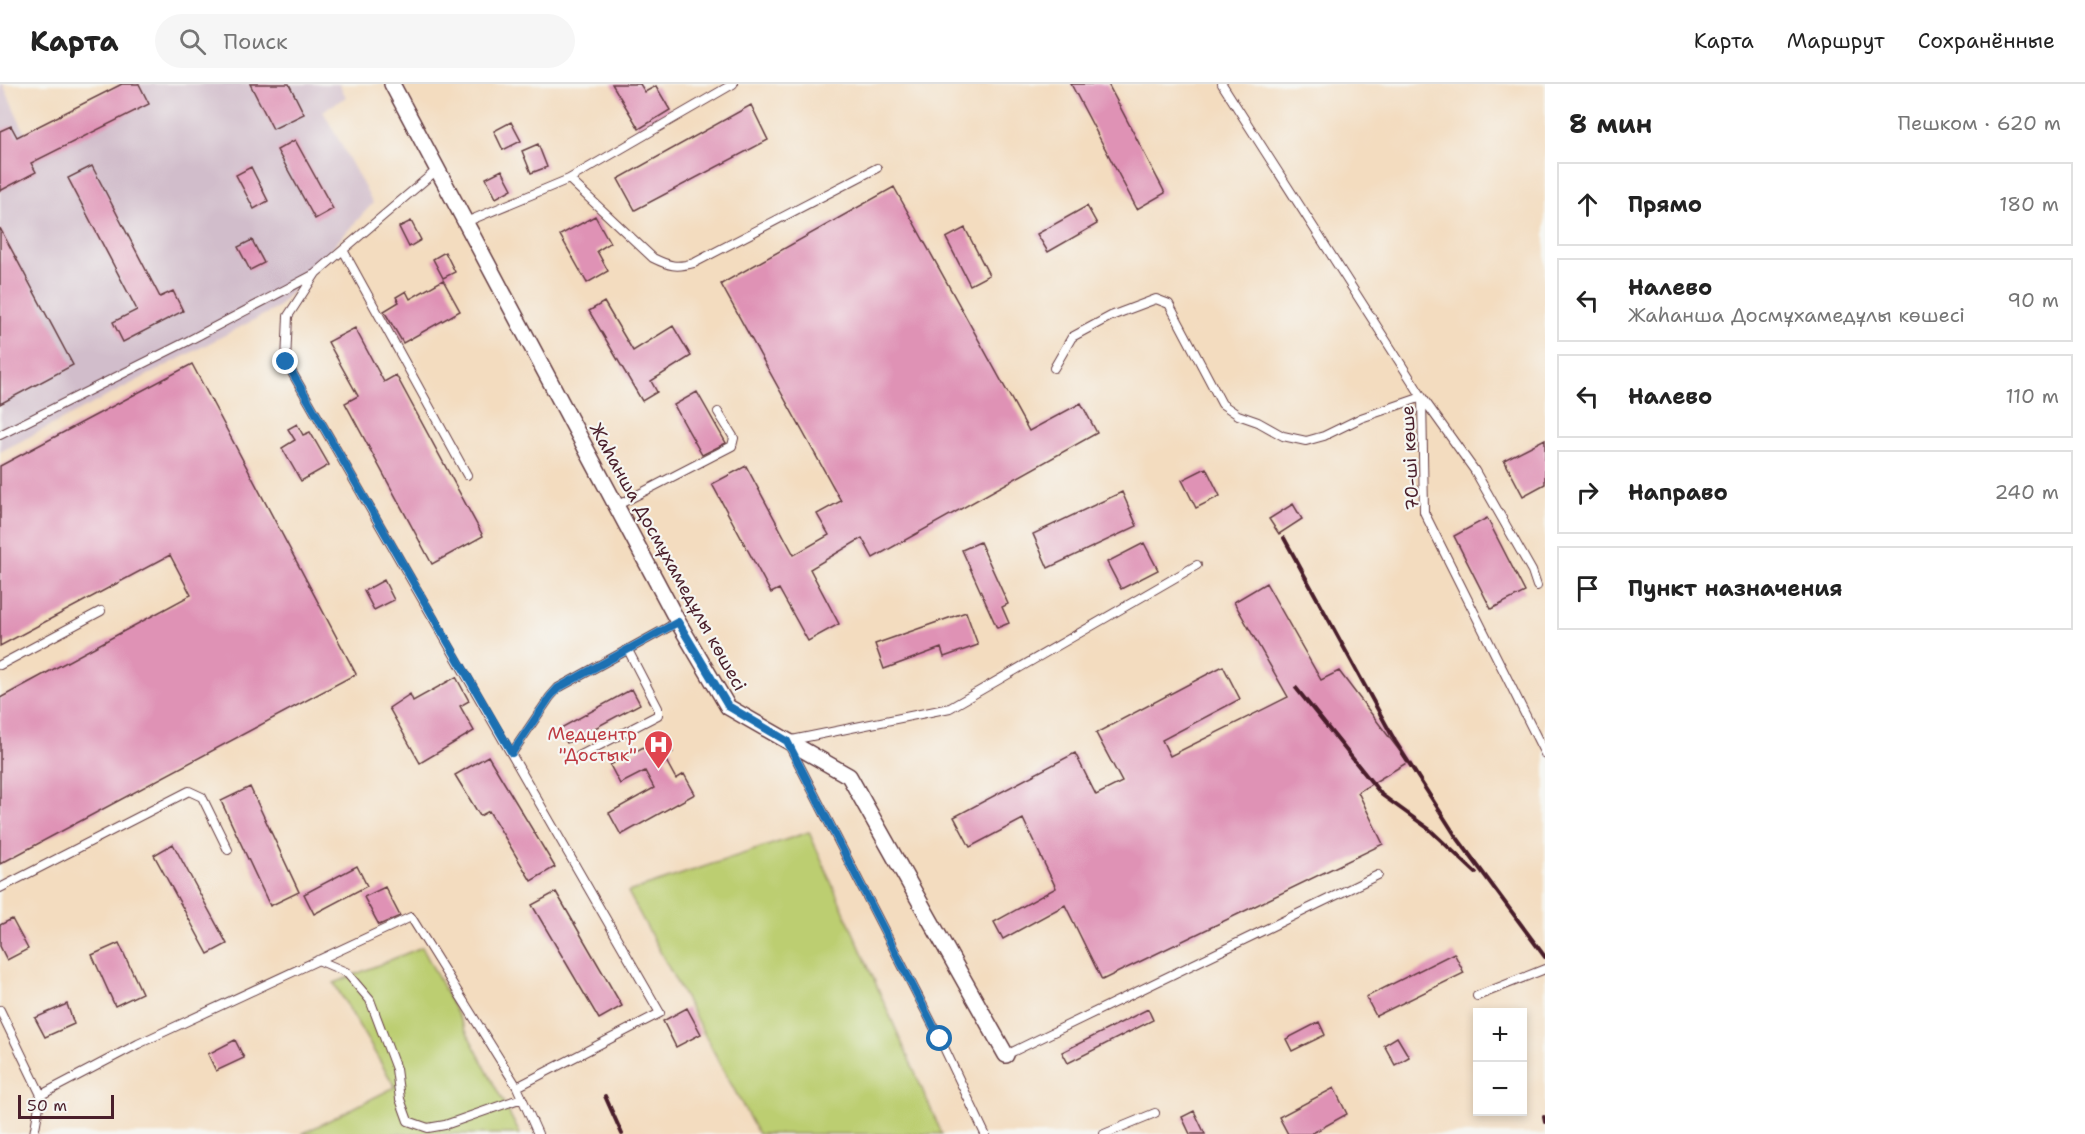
<!DOCTYPE html>
<html lang="ru">
<head>
<meta charset="utf-8">
<style>
	body { margin:0; font-family:"Shantell Sans",sans-serif; background:#f6f6f6; color:#222 }
	.controls { position:absolute; right:18px; bottom:18px; display:grid; overflow:hidden; border-radius:0px; box-shadow:0 3px 9px #0003 }
	.controls button { width:54px; height:54px; display:grid; place-items:center; padding:0; border:0; border-bottom:2px solid #e0e0e0; background:#fff; color:#222; font:30px sans-serif }
	.scale { position:absolute; left:18px; bottom:15px; width:96px; box-sizing:border-box; padding-left:6px; border:3px solid #4a1f2b; border-top:0; font-size:16px; line-height:21px; white-space:nowrap; color:#4a1f2b; -webkit-text-stroke:4px #f6f6f2; paint-order:stroke }
	.stop { position:absolute; width:18px; height:18px; margin:-14px; border:4px solid #1f6fb2; border-radius:50%; background:#fff }
	.stop.end { background:#1f6fb2; border-color:#fff; box-shadow:0 2px 6px #0008 }
	.list { margin:0; padding:0; list-style:none }
	h2 { display:flex; justify-content:space-between; align-items:center; height:78px; margin:0; padding:0 24px; font-size:26px }
	h2 small { font-size:20px; font-weight:400; color:#767676 }
	.list li { display:grid; grid-template-columns:39px 1fr auto; gap:18px; align-items:center; box-sizing:border-box; height:84px; margin:0 12px 12px; padding:0 12px; border:2px solid #e0e0e0; border-radius:0px }
	.list b { display:block; font-size:22px; white-space:nowrap }
	.list p { margin:0; font-size:20px; white-space:nowrap; color:#767676 }
	.list em { font-size:20px; font-style:normal; color:#767676 }
	.icon { flex:none; width:33px; height:33px; fill:none; stroke:currentColor; stroke-width:2; stroke-linecap:round; stroke-linejoin:round }
	.map { position:relative; flex:none; width:1545px; height:1050px; overflow:hidden }
	header { display:flex; align-items:center; gap:36px; box-sizing:border-box; height:84px; padding:0 30px; background:#fff; border-bottom:2px solid #e0e0e0 }
	header strong { font-size:28px }
	nav { display:flex; gap:33px; margin-inline-start:auto; font-size:21px }
	.search { width:420px; height:54px; background:#f6f6f6; display:flex; align-items:center; gap:15px; box-sizing:border-box; padding:0 21px; border-radius:33px; color:#767676; font-size:22px }
	main { display:flex }
	aside { flex:1; background:#fff }
	.map>svg:first-child { display:block }
</style>
</head>
<body>
<header>
<strong>Карта</strong>
<div class="search"><svg class="icon" aria-label="search" viewBox="0 0 24 24"><circle cx="10" cy="10" r="6"/><path d="M15 15l6 6"/></svg>Поиск</div>
<nav><a>Карта</a><a>Маршрут</a><a>Сохранённые</a></nav>
</header>
<main>
<div class="map">
<svg width="1545" height="1050" viewBox="0 0 1545 1050">
	<rect width="100%" height="100%" fill="#f6f6f2"/>
	<filter id="ink" filterUnits="userSpaceOnUse"><feTurbulence type="fractalNoise" baseFrequency=".0167" numOctaves="2"/><feDisplacementMap in="SourceGraphic" scale="12" xChannelSelector="R" yChannelSelector="G"/><feConvolveMatrix kernelMatrix="1 2 1 2 8 2 1 2 1" color-interpolation-filters="sRGB"/></filter>
	<filter id="wash" filterUnits="userSpaceOnUse"><feTurbulence type="fractalNoise" baseFrequency=".008" numOctaves="4" result="noise"/><feDisplacementMap in="SourceGraphic" scale="24" xChannelSelector="R" yChannelSelector="G"/><feGaussianBlur stdDeviation="1.35" result="paint"/><feColorMatrix in="noise" values="0 0 0 0 0 0 0 0 0 0 0 0 0 0 0 0 0 1.4 0 .05"/><feComposite in="paint" operator="in"/></filter>
	<g filter="url(#wash)">
		<rect width="100%" height="100%" fill="#f3dcbf"/>
		<path fill="#d1bdcb" d="M0 0H3L25 49 122 0H339L346 13 323 27 373 119 277 224 0 368Z"/>
		<path fill="#bcce71" stroke="#83764e" stroke-width="1.5" d="M809 748 942 1050H758L628 808Z
			M422 863 520 1050H302L395 1003 334 899Z"/>
		<g id="blocks">
			<path fill="#df92b5" d="M122 0H139L149 20 31 79 36 88 0 107V47L11 42 17 53Z
				M250 0H289L304 30 273 45Z
				M612 0H640L645 8 656 2 670 26 639 45Z
				M1071 0H1108L1165 109 1137 125Z
				M751 21 768 56 635 126 618 95Z
				M511 38 521 57 503 66 494 47Z
				M295 56 333 125 315 135 277 66Z
				M538 60 547 83 531 89 522 67Z
				M92 82 160 213 173 207 183 227 123 258 113 238 137 226 68 94Z
				M251 83 268 117 254 125 236 91Z
				M502 86 512 105 496 114 486 94Z
				M894 103 1029 347 1081 319 1097 349 873 474 862 454 810 485 839 540 808 557 779 505 771 509 712 400 746 382 794 471 829 451 817 430 841 417 721 200Z
				M1087 122 1097 140 1048 168 1037 150Z
				M595 132 610 159 597 167 608 187 587 199 560 151Z
				M411 137 421 156 409 163 399 143Z
				M0 144 73 281 0 320Z
				M965 144 989 191 970 201 946 154Z
				M252 156 264 179 250 186 238 163Z
				M445 168 455 188 443 194 433 175Z
				M443 196 460 227 403 259 384 227 399 218 396 213 406 207 410 215Z
				M604 218 633 267 673 242 691 272 651 297 657 308 642 317 589 227Z
				M355 244 384 298 396 291 483 452 432 480 345 319 358 312 328 258Z
				M192 280 356 590 0 780V614L191 511 170 471 0 562V382Z
				M697 308 726 359 702 371 674 321Z
				M297 340 303 351 310 348 329 381 301 397 282 364 295 356 288 345Z
				M1545 355V400L1523 412 1504 376Z
				M1206 384 1220 412 1196 424 1182 396Z
				M1122 408 1137 442 1048 484 1033 450Z
				M1293 420 1302 435 1279 450 1269 435Z
				M1487 434 1525 508 1491 525 1454 452Z
				M980 458 1008 520 1002 523 1009 539 997 544 962 466Z
				M1144 459 1158 486 1121 505 1107 478Z
				M384 496 394 516 374 526 364 507Z
				M1266 499 1321 596 1339 587 1408 678 1358 708 1383 760 1102 896 1065 821 1003 855 994 838 1056 804 1023 735 970 763 954 733 1075 669 1096 711 1122 698 1096 649 1223 582 1240 615 1162 656 1170 672 1288 613 1234 518Z
				M966 528 978 561 944 573 941 564 884 585 875 560Z
				M456 593 469 617 460 622 474 647 420 679 389 624 410 610 413 617Z
				M632 605 640 620 567 659 559 645Z
				M664 652 673 668 664 673 676 695 684 690 695 710 621 751 609 729 654 704 645 687 620 700 610 681Z
				M488 672 555 783 531 797 489 727 480 732 455 691Z
				M250 703 299 808 270 822 221 717Z
				M173 760 227 860 208 870 154 771Z
				M357 782 367 802 314 830 304 810Z
				M385 803 400 832 379 841 364 813Z
				M556 808 622 922 599 935 532 821Z
				M12 835 28 865 7 876 0 862V841Z
				M119 859 142 909 115 922 92 871Z
				M1454 869 1464 889 1376 932 1366 913Z
				M67 920 74 940 45 953 35 934Z
				M687 924 701 950 676 963 663 937Z
				M1148 925 1153 936 1068 979 1062 968Z
				M1319 938 1325 951 1292 967 1286 955Z
				M1397 953 1409 973 1395 981 1384 961Z
				M235 956 244 974 216 987 208 970Z
				M1334 1004 1347 1030 1311 1050H1288L1279 1033Z
				M1194 1027 1205 1050H1190L1182 1033Z"/>
		</g>
	</g>
	<g filter="url(#ink)">
		<use href="#blocks" fill-opacity="0" stroke="#633b41" stroke-width="1.5"/>
		<g fill="none" stroke-linecap="round" stroke-linejoin="round">
			<defs>
				<path id="service" d="M1222 0 1422 313 1424 428 1545 670
					M569 95 653 174C669 182 676 184 694 179L877 84
					M466 138 569 95 733 0
					M343 166 467 391
					M1054 284 1072 253 1111 232 1156 215 1169 220 1222 320 1238 331 1258 338 1283 352 1306 357 1324 352 1361 334 1422 313 1475 387 1532 487 1537 502
					M0 351 186 258 315 190
					M616 422 732 362 734 354 718 328
					M0 581 101 527
					M512 669 550 613 558 604 678 538
					M579 672 658 631V624L628 566
					M0 804 189 707 202 713 228 766
					M318 876 346 888 370 916 396 985 400 1015 408 1037 428 1044 445 1041 522 1014
					M1477 912 1545 885
					M0 926 41 1011
					M1006 971 1378 791
					M517 1003 538 1050
					M41 1011 138 960 411 833 517 1003 660 929 286 278 288 232 316 189 438 85
					M34 1050 41 1011
					M985 1050 940 955 787 657 950 624 1197 481
					M1104 1050 1155 1029"/>
				<path id="minor" d="M392 0 678 538 728 623 849 692 1006 971"/>
			</defs>
			<use href="#service" stroke="#633b41" stroke-width="10"/>
			<use href="#minor" stroke="#633b41" stroke-width="18"/>
			<use href="#service" stroke="#fff" stroke-width="8"/>
			<use href="#minor" stroke="#fff" stroke-width="15"/>
			<path stroke="#4a1f2b" stroke-width="4" d="M1284 454 1395 657 1455 751 1545 873
				M1296 604 1382 711 1429 745 1476 789
				M605 1012 622 1050
				M1544 1033 1545 1038"/>
		</g>
	</g>
	<g fill="none" stroke-linecap="round" stroke-linejoin="round" filter="url(#ink)">
		<path stroke="#1f6fb2" stroke-width="8" d="M286 278 512 669 550 613 558 604 678 538 728 622 787 657 940 955"/>
	</g>
	<defs>
		<symbol id="hospital-pin" viewBox="-11 -11 22 30"><path d="M0 17L-7.5 6A9.5 9.5 0 1 1 7.5 6Z" fill="#e0444e" stroke="#f6f6f2"/><path d="M-5-5h3v3.5h4V-5h3V5h-3V1.5h-4V5h-3Z" fill="#fff"/></symbol>
	</defs>
	<g fill-rule="evenodd">
		<use href="#hospital-pin" x="642" y="644" width="33" height="45"/>
	</g>
	<g text-anchor="middle" stroke-width="4.5" stroke-linejoin="round" paint-order="stroke">
		<g font-size="18" fill="#4a1f2b" stroke="#f6f6f2">
			<text transform="translate(1410 374) rotate(-93)" y="6">70-ші көше</text>
			<text transform="translate(668 473) rotate(61)" y="6">Жаһанша Досмұхамедұлы көшесі</text>
		</g>
		<g font-size="18" fill="#be3a42" stroke="#f6f6f2" text-anchor="end">
			<text x="637" y="656">Медцентр<tspan x="637" dy="21">"Достык"</tspan></text>
		</g>
	</g>
</svg>
<div class="controls">
<button>+</button>
<button>−</button>
</div>
<div class="scale">50 m</div>
<div class="stop" style="left:940px;top:955px"></div>
<div class="stop end" style="left:286px;top:278px"></div>
</div>
<aside>
<h2>8 мин<small>Пешком · 620 m</small></h2>
<ul class="list">
<li><svg class="icon" aria-label="ahead" viewBox="0 0 24 24"><path d="M12 20V5M6 11l6-6 6 6"/></svg><div><b>Прямо</b></div><em>180 m</em></li>
<li><svg class="icon" aria-label="left" viewBox="0 0 24 24"><path d="M17 20v-9H6M10 6l-5 5 5 5"/></svg><div><b>Налево</b><p>Жаһанша Досмұхамедұлы көшесі</p></div><em>90 m</em></li>
<li><svg class="icon" aria-label="left" viewBox="0 0 24 24"><path d="M17 20v-9H6M10 6l-5 5 5 5"/></svg><div><b>Налево</b></div><em>110 m</em></li>
<li><svg class="icon" aria-label="right" viewBox="0 0 24 24"><path d="M7 20v-9h11M14 6l5 5-5 5"/></svg><div><b>Направо</b></div><em>240 m</em></li>
<li><svg class="icon" aria-label="arrive" viewBox="0 0 24 24"><path d="M6 21V4h12l-3 4 3 4H6"/></svg><div><b>Пункт назначения</b></div></li>
</ul>
</aside>
</main>
</body>
</html>
